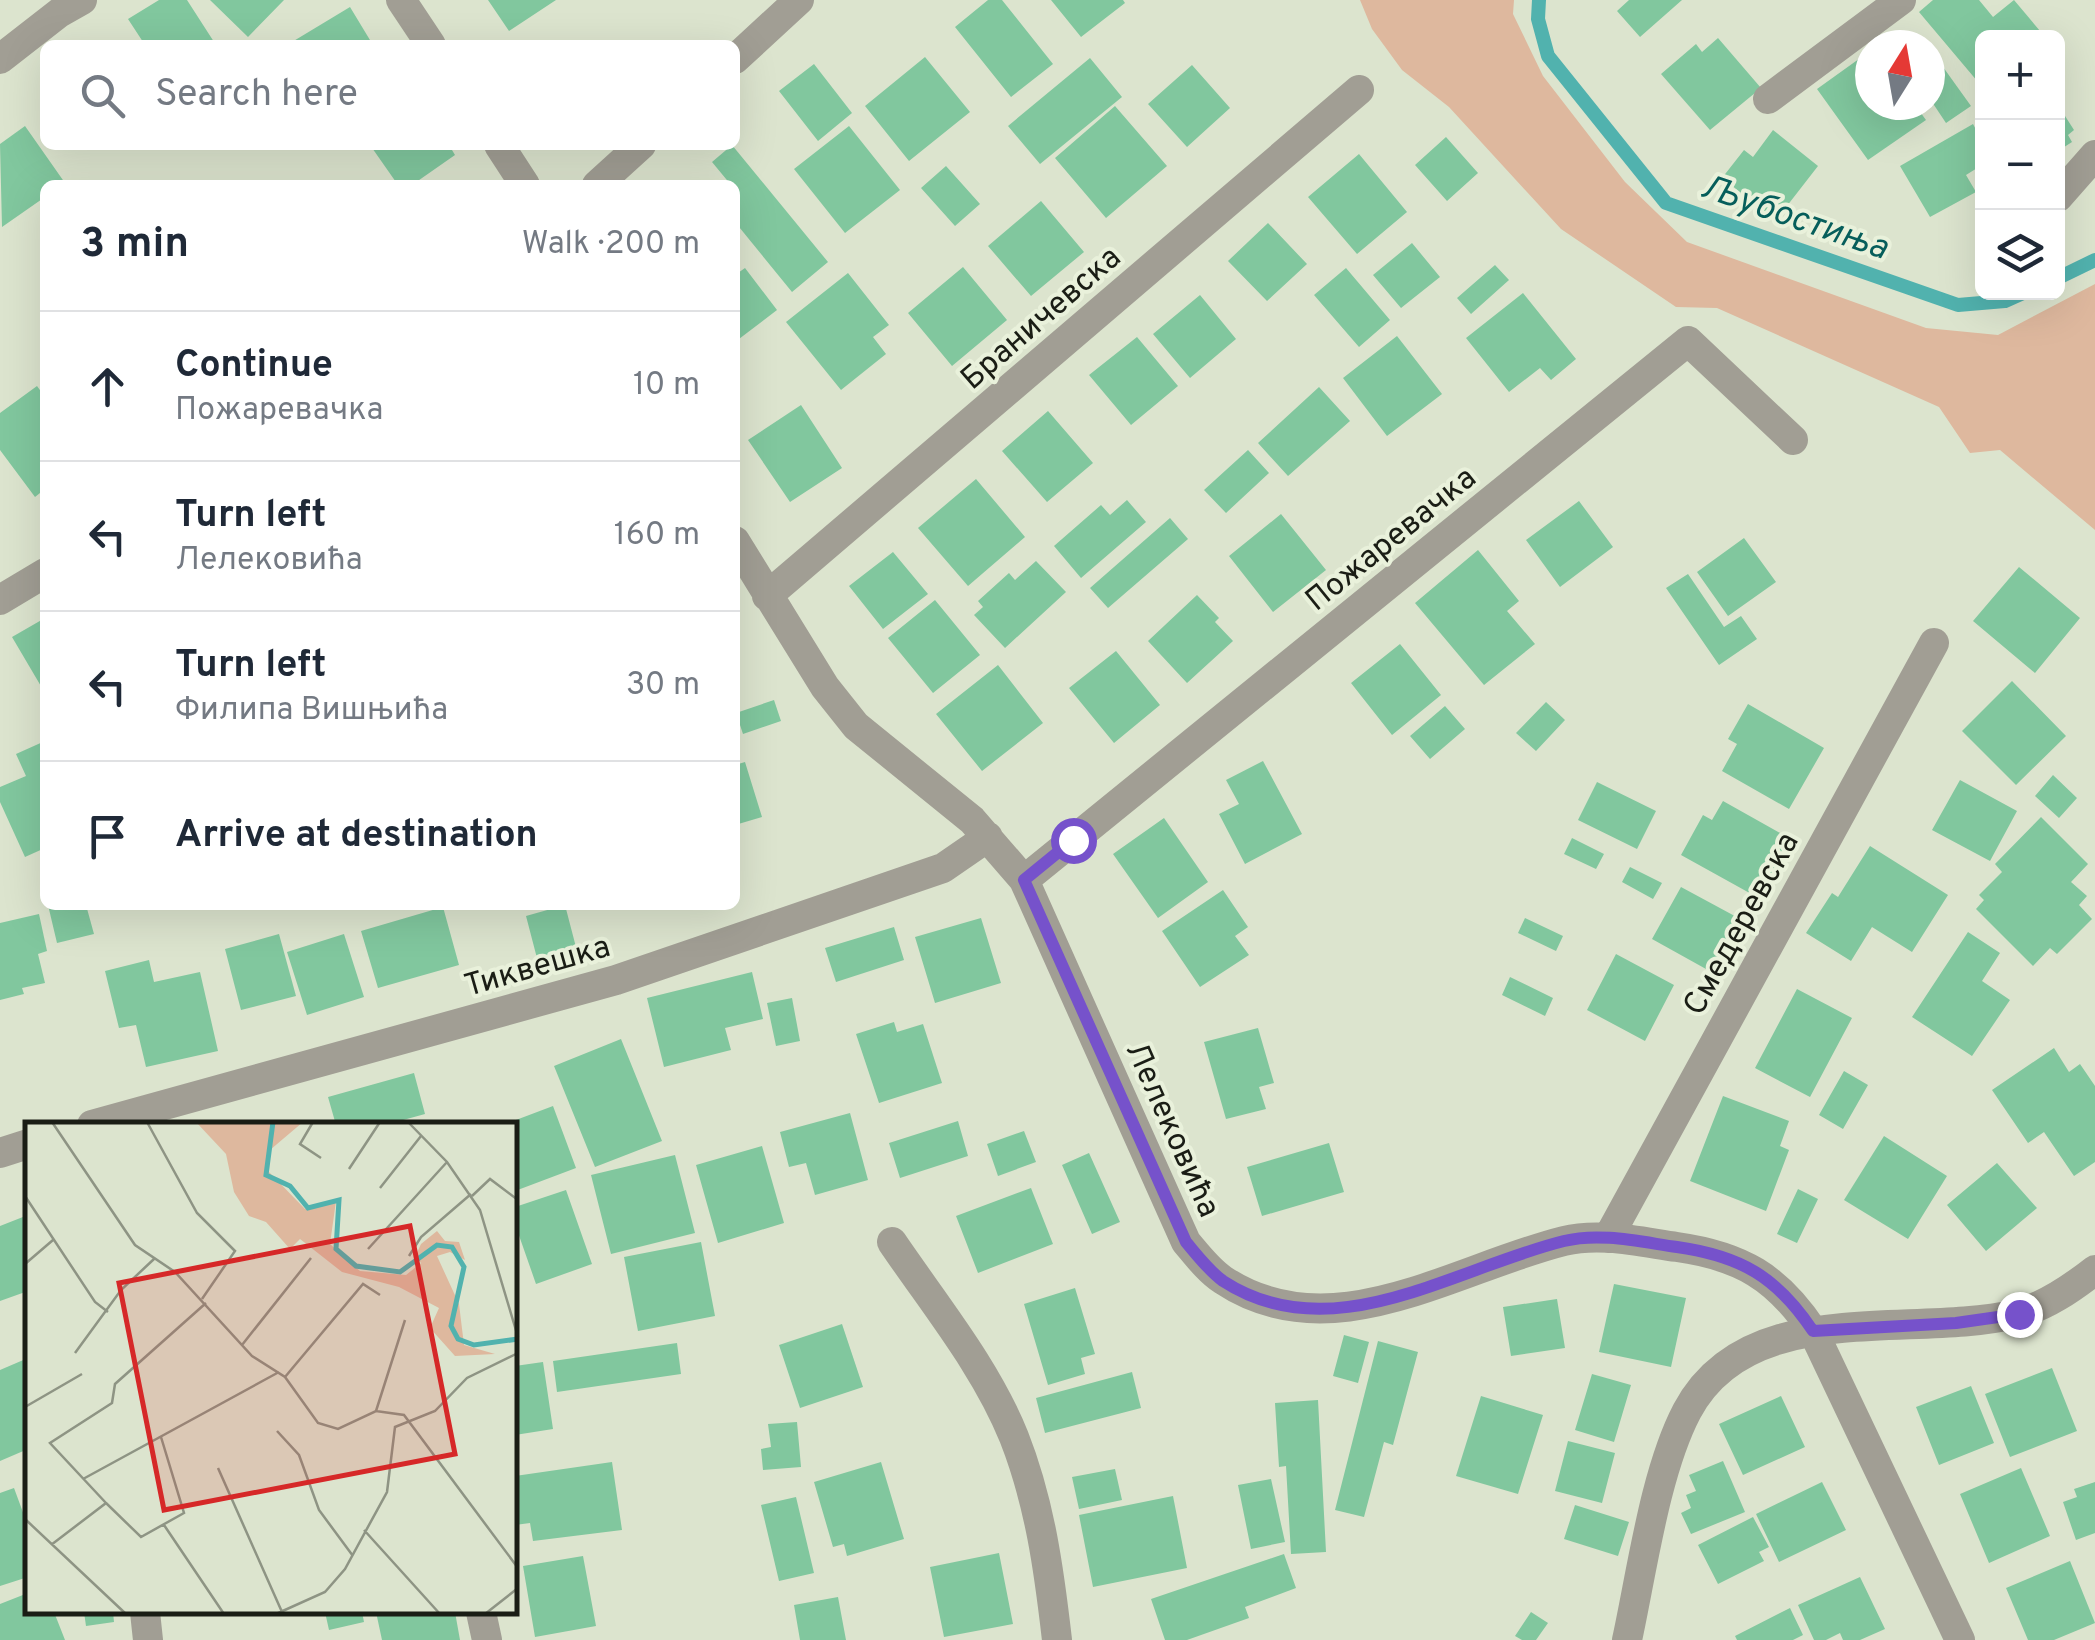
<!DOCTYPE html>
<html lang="en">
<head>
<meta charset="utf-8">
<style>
	body { margin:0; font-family:Overpass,sans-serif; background:#f6f6f7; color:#1f2937 }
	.controls { position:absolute; right:30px; top:30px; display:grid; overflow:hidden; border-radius:15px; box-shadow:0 10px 40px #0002 }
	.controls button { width:90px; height:90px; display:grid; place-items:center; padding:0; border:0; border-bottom:2px solid #e0e1e3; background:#fff; color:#1f2937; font:50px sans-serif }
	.compass { position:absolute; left:1855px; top:30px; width:90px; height:90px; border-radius:50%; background:#fff; box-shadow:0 10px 40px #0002; rotate:11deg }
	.stop { position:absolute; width:30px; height:30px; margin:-22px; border:8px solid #7652cb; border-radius:50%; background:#fff }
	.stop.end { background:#7652cb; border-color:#fff; box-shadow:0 2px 10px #0008 }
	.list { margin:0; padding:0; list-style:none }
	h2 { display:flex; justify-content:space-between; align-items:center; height:130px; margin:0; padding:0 40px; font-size:42px }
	h2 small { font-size:32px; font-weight:400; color:#747a83 }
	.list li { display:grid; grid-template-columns:65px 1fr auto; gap:30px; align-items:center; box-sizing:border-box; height:150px; padding:0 40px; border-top:2px solid #e0e1e3 }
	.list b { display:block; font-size:38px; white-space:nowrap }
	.list p { margin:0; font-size:32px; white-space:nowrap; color:#747a83 }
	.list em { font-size:32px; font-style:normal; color:#747a83 }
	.icon { flex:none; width:55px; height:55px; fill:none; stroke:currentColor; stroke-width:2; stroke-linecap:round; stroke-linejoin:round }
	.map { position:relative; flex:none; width:2095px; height:1640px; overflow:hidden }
	.search { position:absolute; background:#fff; box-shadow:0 10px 40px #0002; left:40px; top:40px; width:700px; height:110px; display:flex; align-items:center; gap:25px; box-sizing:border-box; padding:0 35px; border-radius:15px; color:#747a83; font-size:38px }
	.panel { position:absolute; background:#fff; box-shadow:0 10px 40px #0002; left:40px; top:180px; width:700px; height:730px; border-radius:15px }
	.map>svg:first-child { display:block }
</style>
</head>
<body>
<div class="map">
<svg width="2095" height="1640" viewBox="0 0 2095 1640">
	<rect width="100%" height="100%" fill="#dce4ce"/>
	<path fill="#deb89e" d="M1360 0H1514L1513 14 1543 76 1625 182 1687 242 1926 328 1998 335 2095 284V530L2000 450 1970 453 1939 407 1717 308 1676 307 1561 229 1449 107 1402 70 1372 29Z"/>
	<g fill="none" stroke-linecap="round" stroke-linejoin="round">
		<path stroke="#51b2ae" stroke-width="14" d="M1539 0 1538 19 1548 56 1666 203 1958 305 2005 301 2025 292
			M2058 278 2095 260"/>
	</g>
	<path fill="#81c79e" d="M159 0H187L216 45H145L128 19Z
		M210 0H284L248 37Z
		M488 0H556L509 31Z
		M988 0H1002L1053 64 1011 97 955 27Z
		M1051 0H1123L1125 3 1081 37Z
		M1629 0H1682L1640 37 1617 11Z
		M1933 0H1979L1993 17 2014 0 2040 31 2031 38H1982V79L1978 82 1919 12Z
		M350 7 373 45H287Z
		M1718 38 1761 88 1710 130 1661 74 1696 44 1702 52Z
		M1870 51V105H1915L1926 120 1868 160 1817 89Z
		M925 57 970 112 909 161 865 106Z
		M1090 58 1122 97 1040 164 1008 126Z
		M1938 60 1971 106 1946 123 1930 99V65Z
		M814 64 852 113 818 141 779 91Z
		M1192 65 1230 108 1187 147 1148 104Z
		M2058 105 2074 130 2068 135 2072 142 2058 151Z
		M1115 106 1167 166 1106 218 1055 158Z
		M1973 124 1982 141V165L1966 175 1976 192 1930 217 1900 166Z
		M25 126 65 183 45 185V197L2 227 0 144Z
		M849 126 900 190 845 233 794 169Z
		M1773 130 1818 166 1776 220 1722 178 1744 150 1753 157Z
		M1446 137 1478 173 1447 201 1415 165Z
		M370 145H449L455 155 412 185H398Z
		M732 145 828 262 792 292 735 222V199L739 196 735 185H731L712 162Z
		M1359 154 1407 212 1357 254 1308 197Z
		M946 166 980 204 955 226 921 188Z
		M1041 201 1084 252 1031 296 988 246Z
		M1268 223 1307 264 1267 301 1228 261Z
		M1412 243 1440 277 1401 308 1373 275Z
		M1495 265 1509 280 1471 314 1457 298Z
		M963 267 1007 320 952 366 908 313Z
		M745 268 777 310 735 342V275Z
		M1346 268 1390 320 1359 347 1314 295Z
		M848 273 889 325 873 337 886 354 841 390 786 322Z
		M1523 293 1576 359 1551 380 1540 368 1509 392 1466 338Z
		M1200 295 1236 339 1190 378 1153 334Z
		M1397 336 1442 394 1387 436 1343 378Z
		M1137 337 1178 386 1131 425 1089 375Z
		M37 386 45 397V489L35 497 0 450V413Z
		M1319 387 1350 421 1288 476 1258 443Z
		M801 405 842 468 790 502 748 440Z
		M1048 411 1093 463 1047 502 1002 451Z
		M1248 450 1269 473 1226 513 1204 490Z
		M976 479 1025 537 968 586 918 528Z
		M1127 500 1146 522 1081 578 1054 546 1101 505 1110 515Z
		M1579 501 1613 547 1560 587 1526 540Z
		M1281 514 1326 570 1273 612 1229 556Z
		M1170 518 1188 539 1108 608 1090 588Z
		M1744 538 1776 582 1728 616 1697 572Z
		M1478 550 1519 601 1507 611 1535 644 1484 685 1415 603Z
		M893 552 928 594 883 629 849 586Z
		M1036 561 1066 592 1005 648 974 615 983 607 978 601 1009 573 1015 580Z
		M2019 567 2080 618 2035 673 1973 621Z
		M1688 574 1724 627 1741 616 1757 639 1719 665 1666 588Z
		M1197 595 1219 618 1215 622 1233 641 1187 683 1148 641Z
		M935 600 980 655 933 693 888 638Z
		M45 618V693L12 637Z
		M1400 644 1441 695 1392 735 1351 683Z
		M1116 651 1160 705 1114 743 1069 688Z
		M998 665 1043 723 982 771 936 714Z
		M2012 681 2066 736 2016 785 1962 731Z
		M774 700 781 721 743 734 736 713Z
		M1546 702 1565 720 1536 751 1516 733Z
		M1748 704 1824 748 1789 809 1722 771 1737 744 1728 739Z
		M1445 706 1465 729 1430 759 1410 736Z
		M45 741V848L25 857 0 802V787L26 776 16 754Z
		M1263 761 1302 834 1245 864 1219 814 1239 804 1226 780Z
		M745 762 762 817 735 825V765Z
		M2053 775 2077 798 2059 818 2035 796Z
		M1960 780 2017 811 1990 861 1932 830Z
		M1597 782 1656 811 1637 849 1578 820Z
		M1723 801 1789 838 1774 865 1782 869 1764 901 1681 855 1703 815 1712 820Z
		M2041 817 2088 864 2071 882 2087 896 2079 905 2092 919 2057 954 2050 948 2033 966 1976 909 1984 900 1979 895 2002 872 1995 864Z
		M1164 818 1208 882 1158 918 1113 854Z
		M1572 838 1604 854 1596 869 1564 854Z
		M1870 846 1948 895 1912 952 1872 927 1851 961 1806 933 1832 893 1838 897Z
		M1630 867 1662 883 1653 899 1622 882Z
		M1681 887 1744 921 1715 974 1652 939Z
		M1223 890 1248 927 1235 936 1249 955 1200 987 1162 931Z
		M48 905H86L94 934 57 943Z
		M565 905 577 951 538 962 526 916Z
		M443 907 459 965 378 988 361 931Z
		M39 914 47 951 38 954 45 983 22 988 24 994 0 1000V923Z
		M981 918 1001 983 935 1003 915 937Z
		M1525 918 1563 936 1556 951 1518 933Z
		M894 927 904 960 836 982 825 948Z
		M1968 932 2000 953 1982 981 2010 1000 1972 1056 1912 1017Z
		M279 934 296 996 241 1010 225 949Z
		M344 934 364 997 307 1015 287 952Z
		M1616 954 1674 985 1645 1041 1587 1010Z
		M149 960 154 982 200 972 218 1051 146 1067 136 1025 119 1028 105 971Z
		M752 972 763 1019 725 1028 731 1050 664 1067 647 998Z
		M1510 977 1553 998 1545 1016 1502 995Z
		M1797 989 1852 1018 1810 1097 1755 1068Z
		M792 998 800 1041 776 1046 767 1003Z
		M894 1022 897 1032 923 1024 942 1083 879 1103 856 1034Z
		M1258 1028 1274 1083 1259 1087 1266 1109 1226 1119 1204 1042Z
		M621 1039 662 1141 595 1167 554 1066Z
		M2054 1048 2069 1072 2080 1064 2095 1086V1162L2074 1176 2044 1132 2028 1143 1992 1090Z
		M1844 1071 1868 1085 1843 1129 1819 1115Z
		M414 1073 425 1114 385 1125H336L328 1097Z
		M1723 1096 1789 1121 1780 1146 1789 1150 1766 1211 1690 1181Z
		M553 1106 576 1168 515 1191V1125H503Z
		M850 1113 868 1180 815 1195 806 1163 789 1167 780 1132Z
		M958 1121 968 1156 900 1178 889 1143Z
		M1024 1131 1036 1162 998 1176 987 1144Z
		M1884 1136 1947 1176 1908 1239 1844 1200Z
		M1329 1143 1344 1192 1262 1216 1247 1167Z
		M762 1146 784 1223 718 1243 696 1165Z
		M1089 1153 1120 1222 1092 1234 1062 1165Z
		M675 1155 695 1233 611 1254 591 1175Z
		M1997 1163 2037 1208 1986 1251 1947 1205Z
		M1031 1188 1053 1244 978 1273 956 1216Z
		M1798 1189 1818 1199 1797 1243 1777 1234Z
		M566 1190 592 1264 536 1284 515 1224V1207Z
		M28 1215V1291L0 1301V1226Z
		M701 1242 715 1316 638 1331 624 1257Z
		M1614 1284 1686 1298 1671 1367 1599 1352Z
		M1075 1288 1095 1354 1081 1358 1085 1374 1048 1385 1024 1304Z
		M1557 1299 1565 1348 1511 1356 1503 1307Z
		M842 1324 863 1387 800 1408 779 1345Z
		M1344 1335 1369 1342 1358 1383 1333 1376Z
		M1378 1341 1418 1352 1393 1445 1384 1442 1364 1517 1335 1510Z
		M677 1343 681 1374 557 1392 553 1361Z
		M28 1358V1449L0 1461V1370Z
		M543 1362 553 1429 515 1435V1366Z
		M2052 1368 2077 1431 2010 1457 1985 1394Z
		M1132 1372 1141 1408 1045 1433 1036 1398Z
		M1592 1374 1631 1385 1614 1442 1575 1430Z
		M1971 1386 1994 1443 1939 1465 1916 1407Z
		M1481 1396 1543 1415 1518 1494 1456 1476Z
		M1781 1396 1805 1447 1743 1475 1719 1424Z
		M1318 1400 1326 1552 1291 1554 1286 1466 1279 1467 1275 1403Z
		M797 1422 801 1467 763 1470 761 1449 771 1447 768 1424Z
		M1568 1441 1615 1453 1602 1503 1555 1491Z
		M1723 1461 1745 1512 1691 1534 1681 1513 1691 1508 1686 1495 1696 1491 1689 1475Z
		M612 1462 622 1530 533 1541 530 1523 515 1525V1476Z
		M881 1462 904 1539 847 1556 844 1544 833 1547 814 1482Z
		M2021 1468 2050 1536 1989 1563 1960 1494Z
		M1115 1469 1122 1500 1079 1509 1072 1477Z
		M1271 1479 1285 1542 1251 1549 1238 1485Z
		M1822 1482 1846 1530 1779 1562 1756 1514Z
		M2095 1482V1533L2076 1540 2063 1502 2077 1497 2074 1489Z
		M14 1488 28 1526V1577L0 1586V1493Z
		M1173 1496 1187 1568 1093 1587 1079 1515Z
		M796 1497 814 1573 779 1581 761 1505Z
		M1575 1505 1629 1522 1618 1556 1564 1539Z
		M1753 1517 1769 1547 1759 1552 1764 1561 1718 1584 1698 1545Z
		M999 1553 1013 1624 944 1637 930 1567Z
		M1284 1554 1296 1588 1245 1607 1249 1618 1187 1640H1165L1151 1599Z
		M583 1556 596 1626 535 1637 523 1566Z
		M2070 1561 2095 1623 2054 1640H2028L2006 1588Z
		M1860 1577 1885 1629 1860 1640H1843L1840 1633 1826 1640H1814L1798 1605Z
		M28 1593V1612H54L65 1640H0V1604Z
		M838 1597 846 1640H800L794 1605Z
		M1790 1608 1803 1635 1793 1640H1737L1735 1636Z
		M84 1612H113L114 1622 86 1626Z
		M325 1612H362L364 1622 329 1630Z
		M376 1612H455L460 1640H382Z
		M1531 1612 1548 1623 1536 1640H1522L1515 1636Z"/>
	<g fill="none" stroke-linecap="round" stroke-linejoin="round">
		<path stroke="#a19e94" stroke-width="30" d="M401 0 431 45
			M0 59 59 13 82 0
			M735 59 799 0
			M1768 99 1901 0
			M499 145 525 185
			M597 185 641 145
			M2058 197 2095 155
			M735 541 825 687 856 726 972 820 1024 880 1186 1242C1197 1255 1209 1271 1223 1280 1331 1352 1455 1268 1564 1241 1600 1232 1641 1242 1677 1247 1741 1256 1777 1277 1813 1331L1960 1640
			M767 596 1359 90
			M0 600 45 573
			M1024 880 1688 341 1793 440
			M92 1125 616 980 943 868 988 837
			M0 1153 28 1144
			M1608 1238 1934 643
			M892 1242C934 1304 986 1367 1014 1437 1040 1503 1049 1570 1057 1640
			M145 1612 148 1640
			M481 1612 487 1640
			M1627 1640C1642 1571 1655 1472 1687 1411 1748 1296 1910 1339 2016 1314 2045 1307 2072 1288 2095 1270"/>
	</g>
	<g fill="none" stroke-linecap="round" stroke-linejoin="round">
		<path stroke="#7652cb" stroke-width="12" d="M1073 840 1024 880 1186 1242C1197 1255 1209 1271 1223 1281 1332 1352 1454 1268 1564 1241 1600 1232 1641 1242 1677 1247 1741 1256 1777 1277 1813 1331L1956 1323 2019 1314"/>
	</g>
	<g text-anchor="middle" stroke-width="8" stroke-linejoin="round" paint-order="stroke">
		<g font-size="32" fill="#1a1d15" stroke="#e9f1db">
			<text transform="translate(1040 317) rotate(-41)" y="11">Браничевска</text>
			<text transform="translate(1390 538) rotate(-39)" y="11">Пожаревачка</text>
			<text transform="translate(1740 923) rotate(-61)" y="11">Смедеревска</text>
			<text transform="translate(537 965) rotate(-16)" y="11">Тиквешка</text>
			<text transform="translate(1174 1129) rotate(66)" y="11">Лелековића</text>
		</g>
		<g font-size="35" font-style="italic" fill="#065e5b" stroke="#e9f1db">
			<text transform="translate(1795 216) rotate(19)" y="12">Љубостиња</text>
		</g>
	</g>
	<g transform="translate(25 1122)">
		<rect width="492" height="492" fill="#dce4ce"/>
		<path d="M171 0H278L245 28 244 50 280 87 311 79 305 122 335 149 381 153 396 141 390 135 396 122 412 109 420 119 434 120 440 138 425 130 412 134 434 182 439 223 470 232 430 234 405 206 414 186 374 165 317 150 275 117 265 127 241 100 224 94 209 70 201 32Z" fill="#deb89e"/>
		<path fill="none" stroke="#51b2ae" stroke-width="5" d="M248 0 241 53 265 64 283 86 314 78 311 127 331 144 375 150 412 123 427 125 439 145 426 204 433 217 449 223 493 217"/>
		<path fill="none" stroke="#8e9484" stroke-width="2.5" d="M27 0 110 123 150 150 227 234 260 255 293 301 313 307 351 289 379 293 493 446M122 0 172 91 210 129 177 177M288 0 275 22 296 36M383 0 422 40 455 88 493 215M324 47 355 0M355 66 396 14M0 74 70 180 83 190M447 74 465 57 493 78M343 127 422 40M384 134 396 115 446 72M0 142 28 118M217 223 286 136M50 231 96 168 129 137M260 255 338 162 355 173M0 285 57 252M351 289 380 198M252 309 274 333 294 388 328 434M193 346 257 490M58 357 254 250M81 381 116 415 159 391 136 315M0 397 101 492M139 403 199 492M339 408 415 492M26 423 81 381 25 321 87 281 90 262 181 181M251 492 300 470 320 447 362 370 370 305 410 289 442 256 493 231M460 492 493 466"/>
		<path fill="#d62828" fill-opacity="0.15" stroke="#d62828" stroke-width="5" d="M385 104 430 332 139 388 94 161Z"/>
		<rect width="492" height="492" fill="none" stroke="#1a1d15" stroke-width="5"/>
	</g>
</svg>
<div class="controls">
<button>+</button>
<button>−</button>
<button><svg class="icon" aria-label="layers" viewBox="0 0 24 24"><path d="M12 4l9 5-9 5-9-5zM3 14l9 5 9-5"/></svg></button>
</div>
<svg class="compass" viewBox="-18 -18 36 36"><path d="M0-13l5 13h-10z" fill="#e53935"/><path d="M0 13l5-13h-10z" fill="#747a83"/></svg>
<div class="stop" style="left:1073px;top:840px"></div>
<div class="stop end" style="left:2019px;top:1314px"></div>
<div class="search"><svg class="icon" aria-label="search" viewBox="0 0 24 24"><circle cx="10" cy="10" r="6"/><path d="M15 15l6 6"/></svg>Search here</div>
<section class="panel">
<h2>3 min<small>Walk · 200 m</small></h2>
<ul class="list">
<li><svg class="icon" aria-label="ahead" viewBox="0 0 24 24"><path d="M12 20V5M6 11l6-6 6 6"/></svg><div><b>Continue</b><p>Пожаревачка</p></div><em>10 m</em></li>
<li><svg class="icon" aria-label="left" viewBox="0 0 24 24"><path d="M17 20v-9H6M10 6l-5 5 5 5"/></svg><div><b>Turn left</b><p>Лелековића</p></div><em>160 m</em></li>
<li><svg class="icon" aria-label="left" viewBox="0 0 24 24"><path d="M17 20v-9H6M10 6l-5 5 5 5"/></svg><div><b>Turn left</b><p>Филипа Вишњића</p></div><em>30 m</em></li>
<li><svg class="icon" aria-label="arrive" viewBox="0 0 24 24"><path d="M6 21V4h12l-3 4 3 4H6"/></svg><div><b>Arrive at destination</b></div></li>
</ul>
</section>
</div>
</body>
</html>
